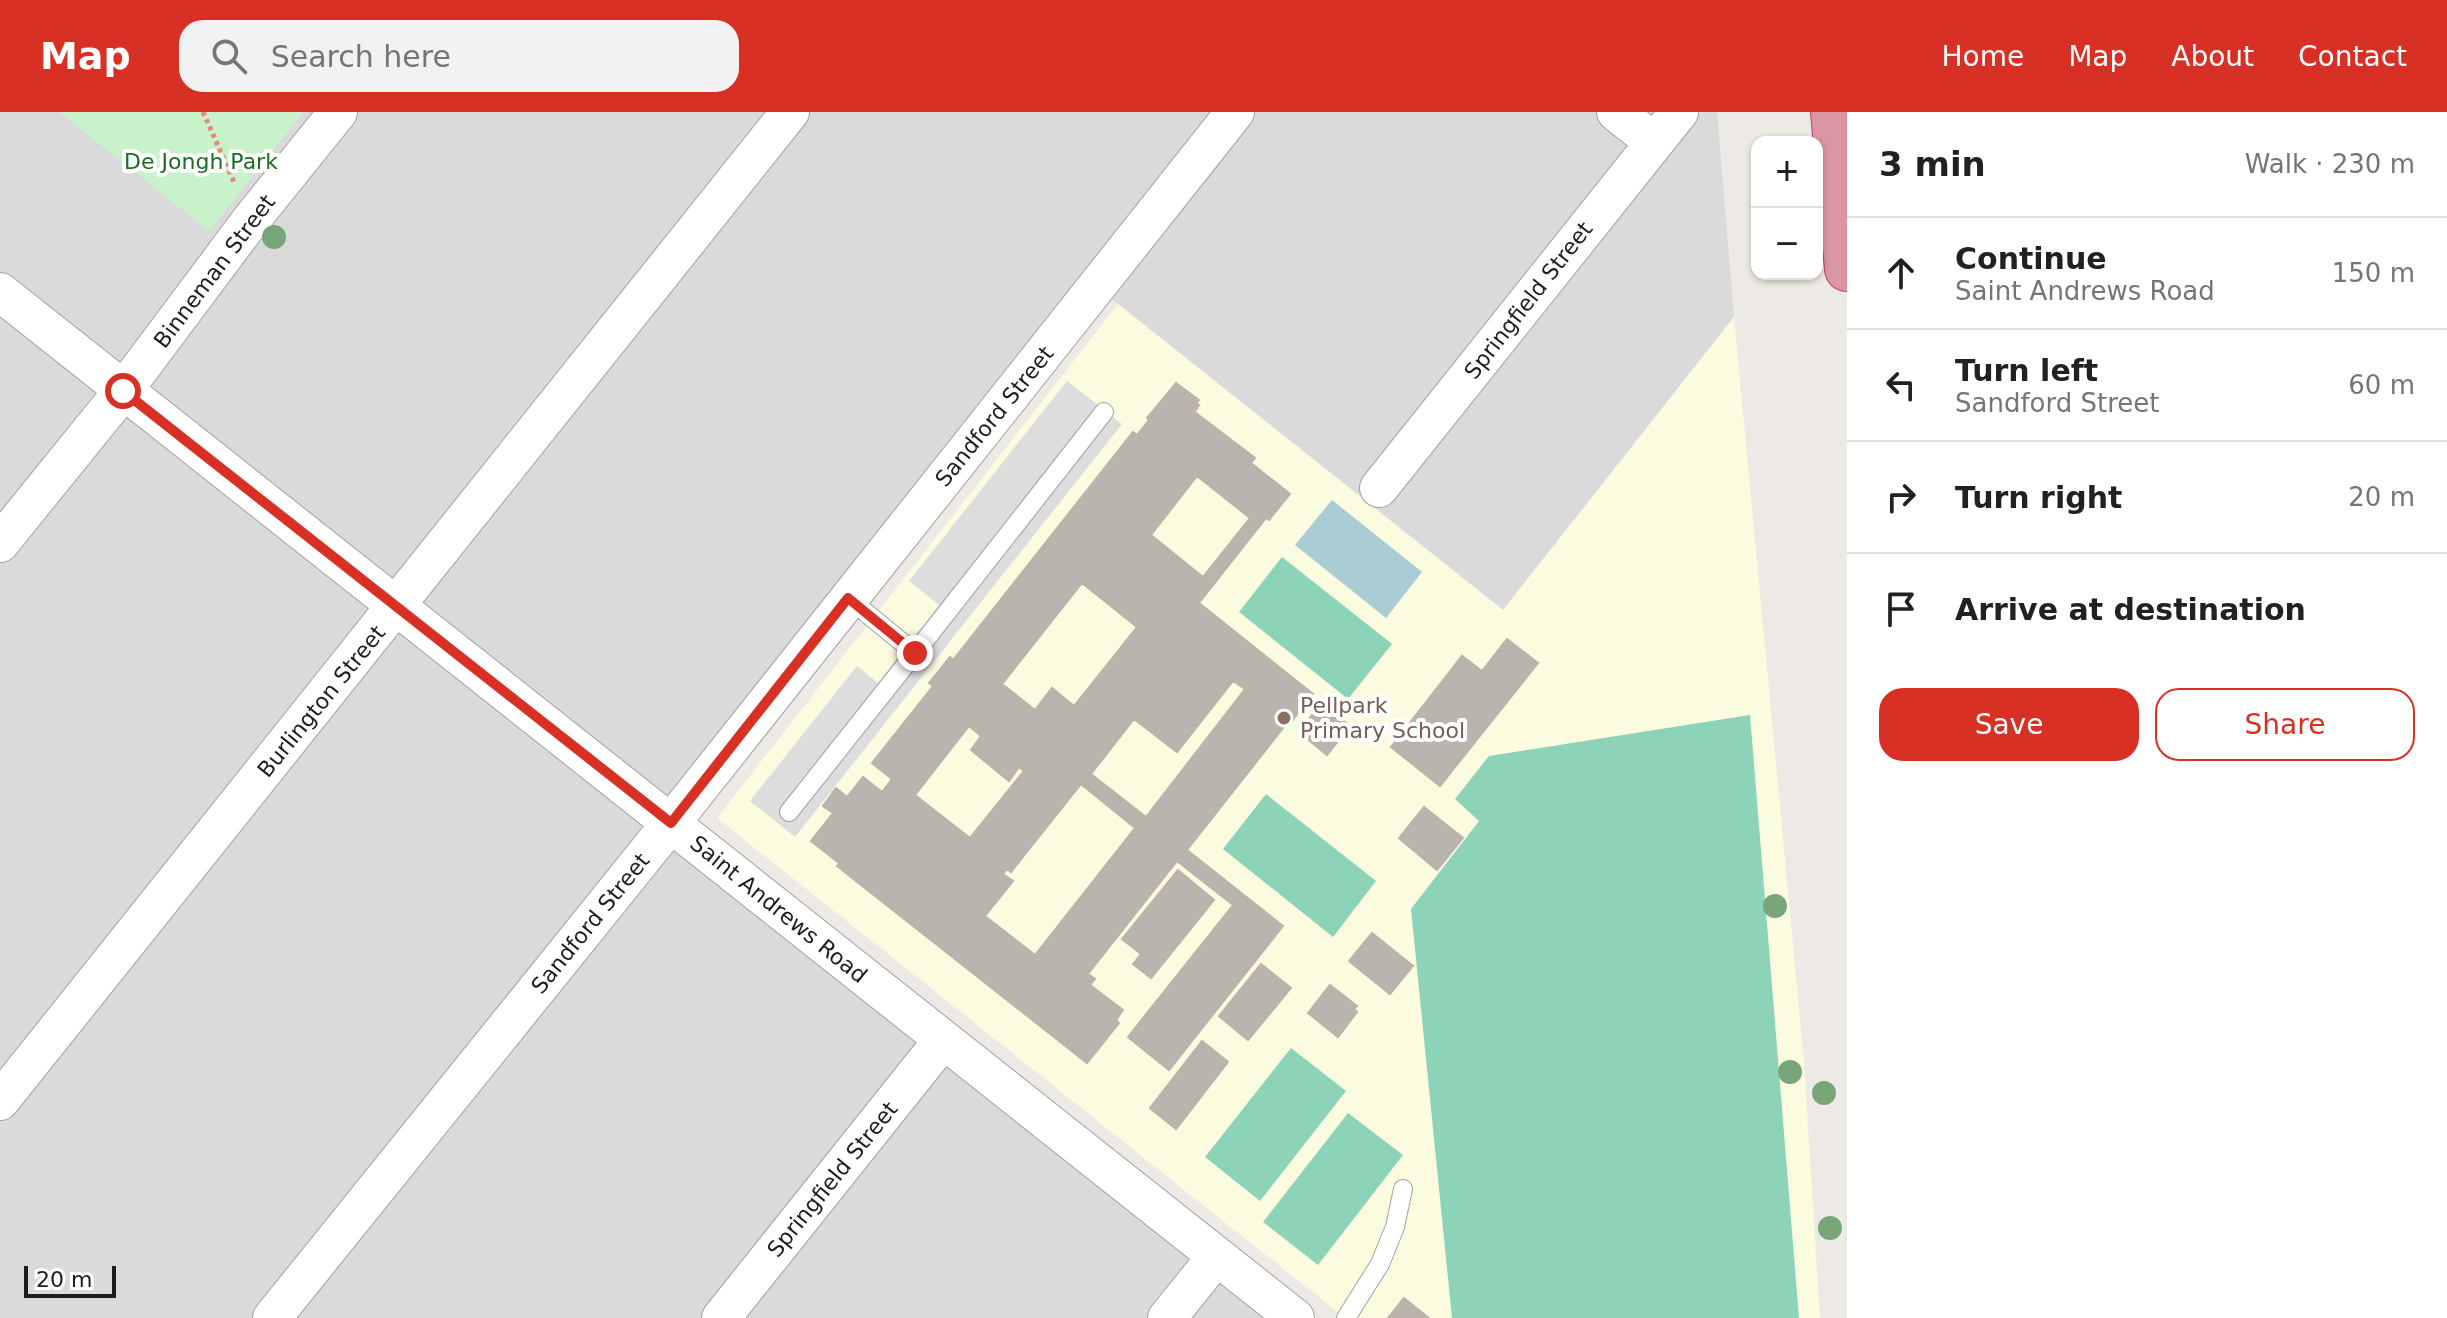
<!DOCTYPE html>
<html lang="en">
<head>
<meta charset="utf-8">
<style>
	body { margin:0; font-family:"DejaVu Sans",sans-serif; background:#f2f2f2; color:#202124 }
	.controls { position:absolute; right:24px; top:24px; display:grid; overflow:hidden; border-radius:16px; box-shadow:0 2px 6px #0004 }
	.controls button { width:72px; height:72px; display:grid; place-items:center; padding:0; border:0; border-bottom:2px solid #e0e0e0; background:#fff; color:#202124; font:40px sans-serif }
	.scale { position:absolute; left:24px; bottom:20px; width:92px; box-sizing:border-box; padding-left:8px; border:4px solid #1d1d1d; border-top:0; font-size:22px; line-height:28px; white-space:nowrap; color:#1d1d1d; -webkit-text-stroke:6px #fff; paint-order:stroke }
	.stop { position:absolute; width:24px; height:24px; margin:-18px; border:6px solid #d93025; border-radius:50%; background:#fff }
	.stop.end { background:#d93025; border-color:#fff; box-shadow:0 2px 8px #0008 }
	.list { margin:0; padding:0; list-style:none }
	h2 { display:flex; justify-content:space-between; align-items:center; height:104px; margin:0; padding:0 32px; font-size:34px }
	h2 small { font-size:26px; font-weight:400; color:#757577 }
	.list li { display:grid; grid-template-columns:52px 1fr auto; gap:24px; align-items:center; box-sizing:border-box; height:112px; padding:0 32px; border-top:2px solid #e0e0e0 }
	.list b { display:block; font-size:30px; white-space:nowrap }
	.list p { margin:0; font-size:26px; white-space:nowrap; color:#757577 }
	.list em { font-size:26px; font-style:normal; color:#757577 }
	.actions { display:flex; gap:16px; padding:24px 32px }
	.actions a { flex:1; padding:18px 0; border:2px solid #d93025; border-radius:24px; text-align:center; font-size:28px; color:#d93025 }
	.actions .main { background:#d93025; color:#fff }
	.icon { flex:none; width:44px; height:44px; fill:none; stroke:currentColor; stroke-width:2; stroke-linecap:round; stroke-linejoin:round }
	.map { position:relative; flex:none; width:1847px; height:1206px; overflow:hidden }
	header { display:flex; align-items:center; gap:48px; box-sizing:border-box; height:112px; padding:0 40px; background:#d93025; color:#fff }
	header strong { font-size:38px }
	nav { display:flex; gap:44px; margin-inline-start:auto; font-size:28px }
	.search { width:560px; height:72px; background:#f2f2f2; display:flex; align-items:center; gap:20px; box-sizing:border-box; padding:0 28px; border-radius:24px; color:#757577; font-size:30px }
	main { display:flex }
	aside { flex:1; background:#fff }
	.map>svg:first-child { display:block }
</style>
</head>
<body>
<header>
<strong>Map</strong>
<div class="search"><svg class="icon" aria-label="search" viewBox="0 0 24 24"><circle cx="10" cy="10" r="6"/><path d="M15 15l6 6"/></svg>Search here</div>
<nav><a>Home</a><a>Map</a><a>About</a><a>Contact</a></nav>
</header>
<main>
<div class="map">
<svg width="1847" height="1206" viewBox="0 0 1847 1206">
	<rect width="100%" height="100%" fill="#edeae5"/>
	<path fill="#dbdada" d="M0 0H1717L1734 205 1503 498 1093 172 665 711 1287 1206H0Z"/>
	<path fill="#fbfbe0" d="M1118 192 1503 498 1734 205 1804 950 1820 1206H1345L717 706Z"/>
	<path fill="#c7f2ca" d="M59 0H303L209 119Z"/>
	<path fill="#8cd3b7" d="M1282 445 1392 532 1348 587 1239 500Z
		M1750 603 1799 1206H1452L1411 797 1479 709 1455 687 1489 644Z
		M1266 682 1376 769 1333 825 1223 737Z
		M1291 936 1346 979 1260 1089 1205 1045Z
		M1348 1001 1403 1043 1318 1153 1263 1110Z"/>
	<path fill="#ddd" d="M1067 269 1122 312 795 725 750 689 857 554 878 571 939 493 909 469Z"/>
	<path fill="#aaccd5" d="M1332 388 1422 460 1386 506 1295 433Z"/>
	<path fill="#bab4ae" stroke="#bdb2a9" stroke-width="2" fill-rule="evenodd" d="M1176 271 1199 288 1196 291 1199 293 1196 298 1193 296 1192 298 1255 346 1251 351 1290 382 1269 408 1266 406 1199 491 1313 582 1289 613 1287 611 1187 738 1283 814 1169 958 1128 925 1233 793 1177 749 1088 862 1095 867 1090 873 1123 898 1116 908 1119 911 1087 951 837 754 839 751 811 729 833 701 823 694 836 676 847 685 863 665 882 680 892 667 872 651 933 574 929 571 950 545 953 548 1133 320 1137 323 1149 308 1147 306ZM1197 364 1250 406 1203 465 1151 423ZM1082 471 1137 515 1074 594 1052 576 1035 598 1002 572ZM1233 569 1245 577 1146 705 1091 662 1134 607 1177 640ZM969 614 981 624 971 638 1009 669 1019 655 1024 659 970 726 915 683ZM1081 672 1135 716 1035 843 985 804 1013 769 1003 762 1007 757 1011 760Z
		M1507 527 1538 551 1440 674 1391 635 1462 544 1482 559Z
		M1321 591 1350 614 1327 643 1299 620Z
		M1424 695 1463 726 1437 758 1399 726Z
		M1178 758 1214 788 1151 866 1133 852 1141 842 1122 827Z
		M1372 821 1413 854 1390 882 1349 849Z
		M1261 852 1291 876 1248 928 1219 904Z
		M1330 873 1357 894 1354 897 1357 900 1338 925 1308 901Z
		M1202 929 1228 950 1176 1017 1150 996Z
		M1404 1186 1429 1206H1388Z"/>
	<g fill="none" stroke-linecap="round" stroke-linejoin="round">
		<defs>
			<path id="service" d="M848 486 915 541 1104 300
				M789 700 915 541
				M1346 1206 1380 1152 1395 1115 1403 1077"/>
			<path id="minor" d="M1616 0 1654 30
				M0 180 1295 1206
				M1379 376 1679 0
				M0 431 123 279 251 108 338 0
				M0 989 790 0
				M272 1206 671 711 1235 0
				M721 1206 943 928
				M1167 1206 1217 1144"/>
			<path id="motorway" d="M1833 0 1847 157"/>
		</defs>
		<use href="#service" stroke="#a1a1a1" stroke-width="20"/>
		<use href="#minor" stroke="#a1a1a1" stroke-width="40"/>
		<use href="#motorway" stroke="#c33a69" stroke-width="46"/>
		<path stroke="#e8867b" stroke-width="5" stroke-dasharray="4 4" stroke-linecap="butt" d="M203 0 235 72"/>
		<use href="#service" stroke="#fff" stroke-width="18"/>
		<use href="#minor" stroke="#fff" stroke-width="38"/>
		<use href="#motorway" stroke="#db96a3" stroke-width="44"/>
	</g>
	<g fill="#78a679">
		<circle cx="274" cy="125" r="12"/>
		<circle cx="1775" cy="794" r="12"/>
		<circle cx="1790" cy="960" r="12"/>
		<circle cx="1824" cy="981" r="12"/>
		<circle cx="1830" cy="1116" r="12"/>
	</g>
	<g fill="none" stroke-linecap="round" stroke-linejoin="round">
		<path stroke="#d93025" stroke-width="10" d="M123 279 671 711 848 486 915 541"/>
	</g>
	<circle fill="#8d6e63" stroke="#fff" stroke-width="3" cx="1284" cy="606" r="8"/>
	<g text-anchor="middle" stroke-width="8" stroke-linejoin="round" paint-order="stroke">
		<g font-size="22" fill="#196e20" stroke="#fff">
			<text x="201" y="57">De Jongh Park</text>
		</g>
		<g font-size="22" fill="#1d1d1d" stroke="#fff">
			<text transform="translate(214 159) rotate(-53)" y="8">Binneman Street</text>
			<text transform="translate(1528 188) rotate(-52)" y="8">Springfield Street</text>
			<text transform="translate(994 304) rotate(-51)" y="8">Sandford Street</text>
			<text transform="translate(321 589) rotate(-51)" y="8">Burlington Street</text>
			<text transform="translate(779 797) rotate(39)" y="8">Saint Andrews Road</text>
			<text transform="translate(590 811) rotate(-51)" y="8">Sandford Street</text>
			<text transform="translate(832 1067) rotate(-51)" y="8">Springfield Street</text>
		</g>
		<g font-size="22" fill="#785e54" stroke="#fff" text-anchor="start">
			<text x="1300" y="601">Pellpark<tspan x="1300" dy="25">Primary School</tspan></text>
		</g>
	</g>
</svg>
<div class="controls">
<button>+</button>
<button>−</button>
</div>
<div class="scale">20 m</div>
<div class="stop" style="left:123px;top:279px"></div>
<div class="stop end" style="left:915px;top:541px"></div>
</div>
<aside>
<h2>3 min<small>Walk · 230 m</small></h2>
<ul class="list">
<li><svg class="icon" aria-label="ahead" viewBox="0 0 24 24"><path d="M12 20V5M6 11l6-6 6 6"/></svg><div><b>Continue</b><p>Saint Andrews Road</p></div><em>150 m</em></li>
<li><svg class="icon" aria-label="left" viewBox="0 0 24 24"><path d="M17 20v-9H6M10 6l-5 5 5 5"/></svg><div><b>Turn left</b><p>Sandford Street</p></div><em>60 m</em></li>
<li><svg class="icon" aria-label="right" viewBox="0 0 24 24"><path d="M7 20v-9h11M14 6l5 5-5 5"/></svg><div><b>Turn right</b></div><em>20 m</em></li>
<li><svg class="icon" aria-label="arrive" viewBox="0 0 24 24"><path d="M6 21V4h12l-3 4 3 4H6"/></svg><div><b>Arrive at destination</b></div></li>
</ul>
<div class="actions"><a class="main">Save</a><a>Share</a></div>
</aside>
</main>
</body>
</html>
